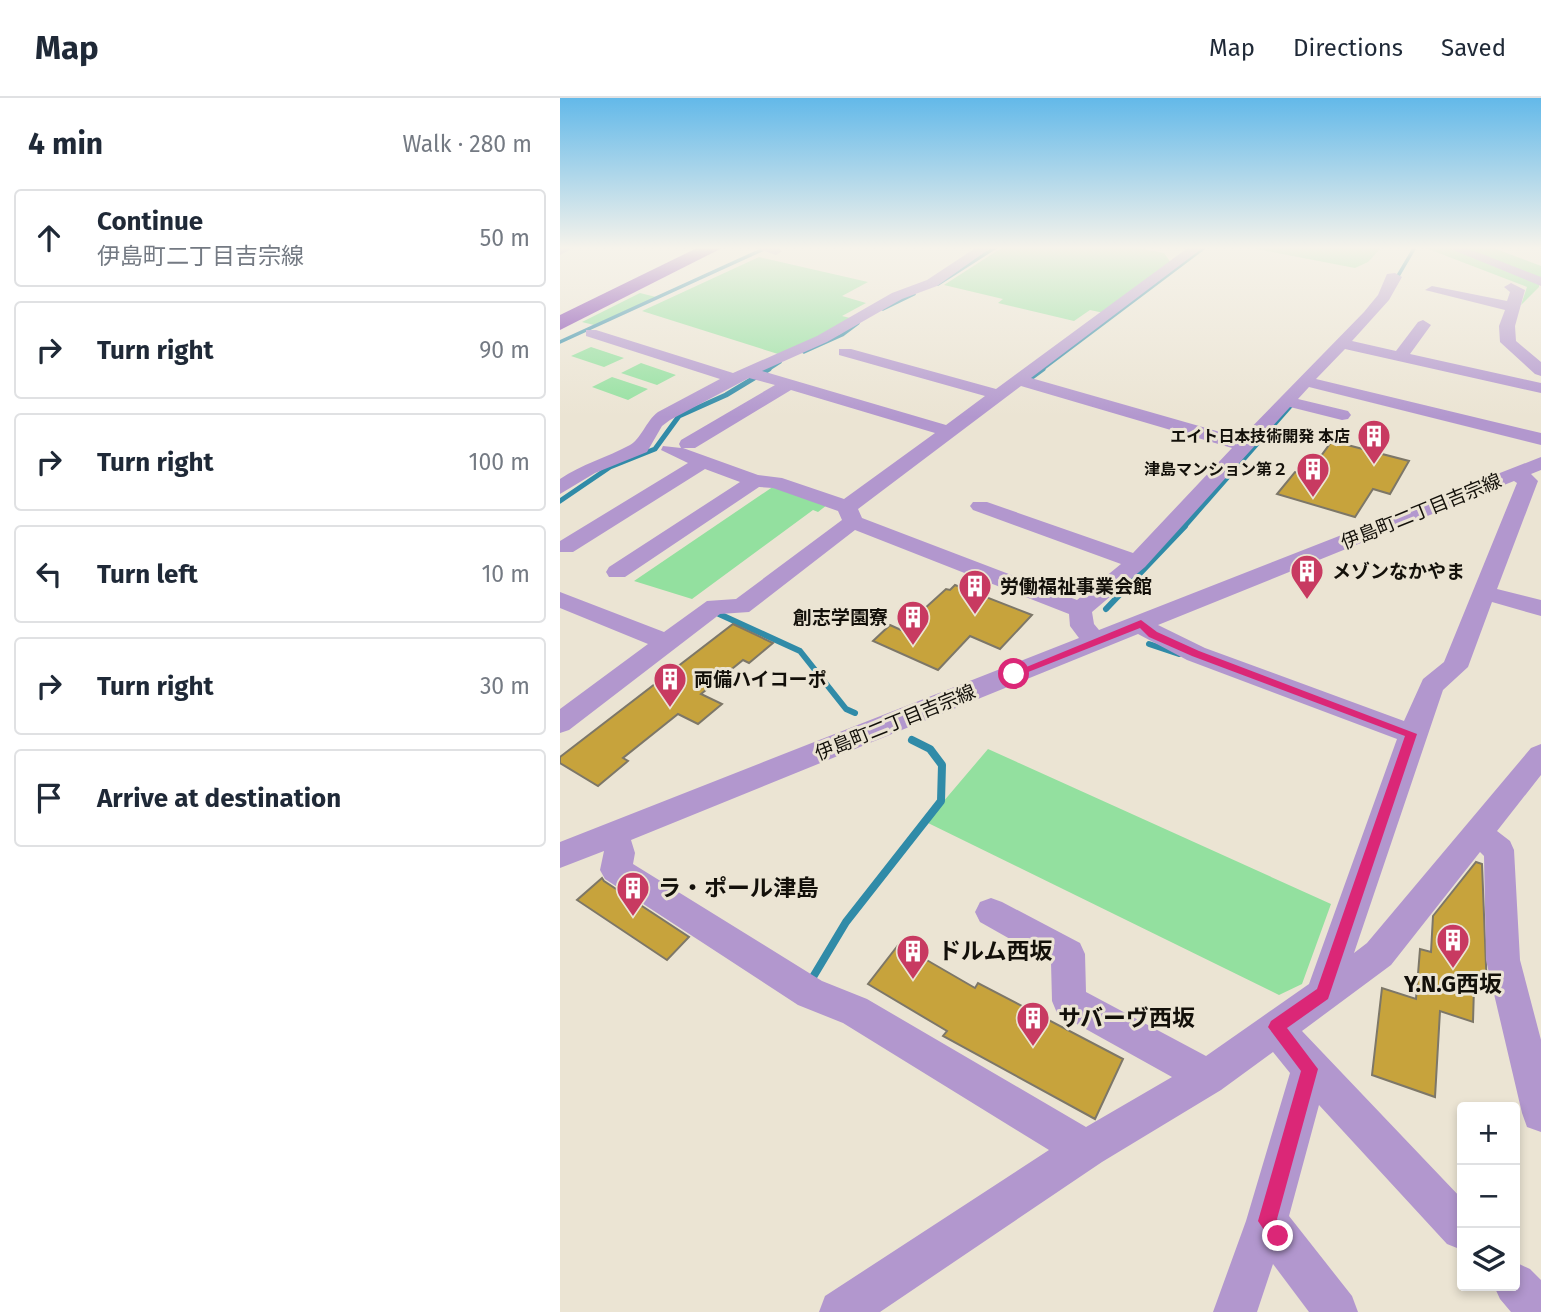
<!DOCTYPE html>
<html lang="en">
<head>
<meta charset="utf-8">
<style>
	body { margin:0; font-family:"Fira Sans","Noto Sans JP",sans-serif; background:#f2f2f3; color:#1f2937 }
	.controls { position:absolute; right:21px; bottom:21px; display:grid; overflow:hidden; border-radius:7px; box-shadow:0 4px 10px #0003 }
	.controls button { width:63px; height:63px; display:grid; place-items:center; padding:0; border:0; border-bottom:2px solid #e0e1e3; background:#fff; color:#1f2937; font:35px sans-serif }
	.stop { position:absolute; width:21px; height:21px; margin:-16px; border:5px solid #db2777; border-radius:50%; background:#fff }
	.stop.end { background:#db2777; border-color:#fff; box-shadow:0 2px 7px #0008 }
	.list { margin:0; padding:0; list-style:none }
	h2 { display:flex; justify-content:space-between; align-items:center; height:91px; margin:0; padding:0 28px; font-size:30px }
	h2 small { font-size:23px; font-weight:400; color:#747a83 }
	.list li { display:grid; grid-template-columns:46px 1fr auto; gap:21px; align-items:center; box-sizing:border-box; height:98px; margin:0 14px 14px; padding:0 14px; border:2px solid #e0e1e3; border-radius:7px }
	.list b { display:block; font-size:26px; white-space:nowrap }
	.list p { margin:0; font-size:23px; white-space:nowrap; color:#747a83 }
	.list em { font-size:23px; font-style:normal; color:#747a83 }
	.icon { flex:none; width:38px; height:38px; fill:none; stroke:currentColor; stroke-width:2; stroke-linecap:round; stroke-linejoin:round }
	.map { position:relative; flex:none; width:981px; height:1214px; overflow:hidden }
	header { display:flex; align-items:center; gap:42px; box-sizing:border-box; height:98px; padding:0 35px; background:#fff; border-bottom:2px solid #e0e1e3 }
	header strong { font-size:33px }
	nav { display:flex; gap:38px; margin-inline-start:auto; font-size:24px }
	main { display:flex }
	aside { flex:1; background:#fff }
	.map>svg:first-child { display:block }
</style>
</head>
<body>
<header>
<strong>Map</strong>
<nav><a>Map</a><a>Directions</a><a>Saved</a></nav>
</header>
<main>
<aside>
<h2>4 min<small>Walk · 280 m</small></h2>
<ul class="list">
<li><svg class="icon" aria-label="ahead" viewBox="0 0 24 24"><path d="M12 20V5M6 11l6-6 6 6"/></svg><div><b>Continue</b><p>伊島町二丁目吉宗線</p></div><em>50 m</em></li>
<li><svg class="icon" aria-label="right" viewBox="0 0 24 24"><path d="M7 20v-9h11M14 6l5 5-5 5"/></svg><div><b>Turn right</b></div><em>90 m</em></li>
<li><svg class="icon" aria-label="right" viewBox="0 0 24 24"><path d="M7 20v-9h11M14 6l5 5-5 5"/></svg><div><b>Turn right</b></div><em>100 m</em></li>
<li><svg class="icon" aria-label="left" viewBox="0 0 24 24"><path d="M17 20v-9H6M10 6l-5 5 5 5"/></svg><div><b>Turn left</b></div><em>10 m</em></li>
<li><svg class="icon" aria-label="right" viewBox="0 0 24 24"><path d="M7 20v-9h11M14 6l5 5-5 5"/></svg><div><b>Turn right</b></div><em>30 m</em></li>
<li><svg class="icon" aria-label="arrive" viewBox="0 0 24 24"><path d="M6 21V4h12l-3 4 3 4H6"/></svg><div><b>Arrive at destination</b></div></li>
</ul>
</aside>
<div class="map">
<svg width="981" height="1214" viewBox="0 0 981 1214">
	<rect width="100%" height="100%" fill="#ebe4d3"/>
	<path fill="#93e09f" d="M443 149H572L604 155 611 165 544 215 530 212 514 223 438 205 443 201 384 187Z
		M686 149H822L808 164 795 170Z
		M863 149H888L979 186V189L961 207 967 189Z
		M897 149H931L981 168V180Z
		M199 159 308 184 282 198 306 205 282 218 290 220 275 232 218 256 82 213Z
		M80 195 96 199 34 227 22 224Z
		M31 249 64 260 44 269 11 258Z
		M81 265 116 277 97 287 61 275Z
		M52 279 88 291 68 302 32 289Z
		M214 388 267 407 258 414 253 412 132 501 74 483Z
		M428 651 771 806 742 886 719 897 366 724Z"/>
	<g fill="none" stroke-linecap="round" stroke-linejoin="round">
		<path stroke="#308ba8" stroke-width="3.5" d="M835 183 855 149
			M378 186 436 149
			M323 211 354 196
			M0 244 208 149
			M244 254 282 237 298 225
			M206 273 220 264
			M480 273 645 149"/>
		<path stroke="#308ba8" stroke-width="5" d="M464 285 483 271
			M0 403 50 369 95 351 119 318 166 297 209 271
			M624 429 731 307"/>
		<path stroke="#308ba8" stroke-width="6" d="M546 511 625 428
			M159 516 240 553 286 611 295 615
			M589 546 619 556"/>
		<path stroke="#308ba8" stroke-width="8" d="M253 879 286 824 381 703 382 667 370 651 352 642"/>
	</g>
	<path fill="#c7a33c" stroke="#7d7768" stroke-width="2" d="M772 343 849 363 830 396 813 391 795 419 717 396 735 374 747 377Z
		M395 487 472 517 440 551 410 538 378 572 313 543 330 527 341 532 386 491 390 492Z
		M173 526 213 545 189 565 183 562 141 596 162 606 138 626 118 616 63 660 68 663 38 688 0 665V659Z
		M916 764 922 766 927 893 914 889 913 924 880 913 875 999 812 977 822 890 856 901 860 851 871 854 873 818Z
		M42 780 44 783 129 839 107 862 17 802Z
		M339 846 415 890 418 885 563 961 535 1021 383 938 387 933 308 886Z"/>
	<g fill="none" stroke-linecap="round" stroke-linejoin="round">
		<path fill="#b297ce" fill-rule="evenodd" d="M0 149H15L0 157Z
			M192 149H217L222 153 216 157Z
			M417 149H432L377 188 342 201 267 244 202 273 386 327 425 298 279 257V251H291L436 291 629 149H644L471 280 681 340 804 214 818 197 827 176 835 175 842 179 829 202 792 243 836 253 858 224 863 222 871 227 850 256 981 285V295L785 251 756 281 981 335V347L749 289 738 301 788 313 791 317 788 321 782 322 730 309 585 469 532 514 534 526 539 532 981 359V372L971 376 978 383 937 491 981 502V518L932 504 908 569 883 592 794 855 807 845 971 650 981 646V677L937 733 950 743 954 752 960 862 981 942V1034L967 1029 962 1015 926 862 924 758 920 754 831 867 742 933 902 1101V1152L887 1146 759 1007 729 1118 792 1198 798 1214H749L713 1166 697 1214H653L686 1123 730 975 713 954 661 992 542 1064 320 1214H259L265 1198 489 1052 283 925 238 907 45 781 40 772 44 753 0 770V744L519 540 510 528 509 516 295 432 189 514 160 516 9 632 0 635V611L88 546 0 510V494L104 534 147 503 176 501 282 422 278 413 213 390 199 389 65 479H49L46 474 49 469 180 384 145 371 13 454H0V443L128 365 101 352 103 348 121 350 119 346 121 342 215 287 189 280 110 322 102 328 87 354 35 375 0 396V381C22 366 46 360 70 347 81 341 86 323 98 314L160 281 26 238V232H36L173 275 257 238 332 195 367 182ZM461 288 672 350 573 455 427 404H413L410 408 413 412 561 466 517 502 302 420 298 411ZM231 292 375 335 284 401 222 380 198 377 123 350H135ZM954 383 957 385 884 564 863 581 844 623 645 550 598 527ZM578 536 627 562 837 641 749 886 646 958 526 894 525 856 520 845 442 804 431 800 420 804 415 814 420 824 491 864 492 903 497 915 612 979 526 1029 307 901 262 883 73 766 75 755 71 742Z
			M886 149H904L981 179V188Z
			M951 185 965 192 955 228 956 243 981 264V278L975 276 940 244 939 228 945 212 865 192 872 188 947 203 950 194 944 189Z
			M955 1164 970 1171 981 1182V1214H951L940 1201 934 1188H955Z"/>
		<path fill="#7833ad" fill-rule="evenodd" d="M139 149H164L0 232V217Z"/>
	</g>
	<linearGradient id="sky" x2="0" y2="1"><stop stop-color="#63b9e9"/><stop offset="0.47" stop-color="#f6f3eb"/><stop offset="1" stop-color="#f6f3eb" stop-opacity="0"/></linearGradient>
	<rect width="981" height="319" fill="url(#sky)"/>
	<path fill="#db2777" d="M581 522 597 534 639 553 857 636 768 901 727 930 758 971 717 1121 727 1138 725 1144 718 1147 712 1144 698 1123 741 973 708 929 711 923 757 891 845 638 632 558 589 539 580 530 458 578 449 576Z"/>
	<defs>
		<symbol id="building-pin" viewBox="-11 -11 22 30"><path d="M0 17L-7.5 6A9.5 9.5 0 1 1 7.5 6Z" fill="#c83a61" stroke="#ebe4d3"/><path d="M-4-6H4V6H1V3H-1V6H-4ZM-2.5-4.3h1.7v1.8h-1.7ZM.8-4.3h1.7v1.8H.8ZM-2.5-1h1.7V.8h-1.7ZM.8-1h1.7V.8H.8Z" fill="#fff"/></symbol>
	</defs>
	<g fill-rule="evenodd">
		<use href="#building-pin" x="795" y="319" width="38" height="52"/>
		<use href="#building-pin" x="734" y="352" width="38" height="52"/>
		<use href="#building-pin" x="728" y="454" width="38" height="52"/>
		<use href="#building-pin" x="396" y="469" width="38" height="52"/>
		<use href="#building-pin" x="334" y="500" width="38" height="52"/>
		<use href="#building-pin" x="91" y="562" width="38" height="52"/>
		<use href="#building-pin" x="54" y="771" width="38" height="52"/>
		<use href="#building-pin" x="874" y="823" width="38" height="52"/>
		<use href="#building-pin" x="334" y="834" width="38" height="52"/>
		<use href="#building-pin" x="454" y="901" width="38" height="52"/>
	</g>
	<g text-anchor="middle" stroke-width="6" stroke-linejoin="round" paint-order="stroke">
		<g font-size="16" font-weight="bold" fill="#13100a" stroke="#ebe4d3" text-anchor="end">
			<text x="790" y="344">エイト日本技術開発 本店</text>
			<text x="728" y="377">津島マンション第２</text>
		</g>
		<g font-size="19" fill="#13100a" stroke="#ebe4d3">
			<text transform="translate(861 413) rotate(-22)" y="7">伊島町二丁目吉宗線</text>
			<text transform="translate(335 624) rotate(-22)" y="7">伊島町二丁目吉宗線</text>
		</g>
		<g font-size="19" font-weight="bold" fill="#13100a" stroke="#ebe4d3" text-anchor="start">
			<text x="772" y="480">メゾンなかやま</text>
			<text x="440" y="495">労働福祉事業会館</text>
			<text x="328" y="526" text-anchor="end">創志学園寮</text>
			<text x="134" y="588">両備ハイコーポ</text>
		</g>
		<g font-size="23" font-weight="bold" fill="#13100a" stroke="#ebe4d3" text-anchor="start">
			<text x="98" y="798">ラ・ポール津島</text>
			<text x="378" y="861">ドルム西坂</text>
			<text x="893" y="894" text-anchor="middle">Y.N.G西坂</text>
			<text x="498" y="928">サバーヴ西坂</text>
		</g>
	</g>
</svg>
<div class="controls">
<button>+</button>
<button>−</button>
<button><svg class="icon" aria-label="layers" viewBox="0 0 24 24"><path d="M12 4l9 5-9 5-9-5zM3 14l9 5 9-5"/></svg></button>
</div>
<div class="stop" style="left:454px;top:576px"></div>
<div class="stop end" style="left:718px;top:1138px"></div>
</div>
</main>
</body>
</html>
